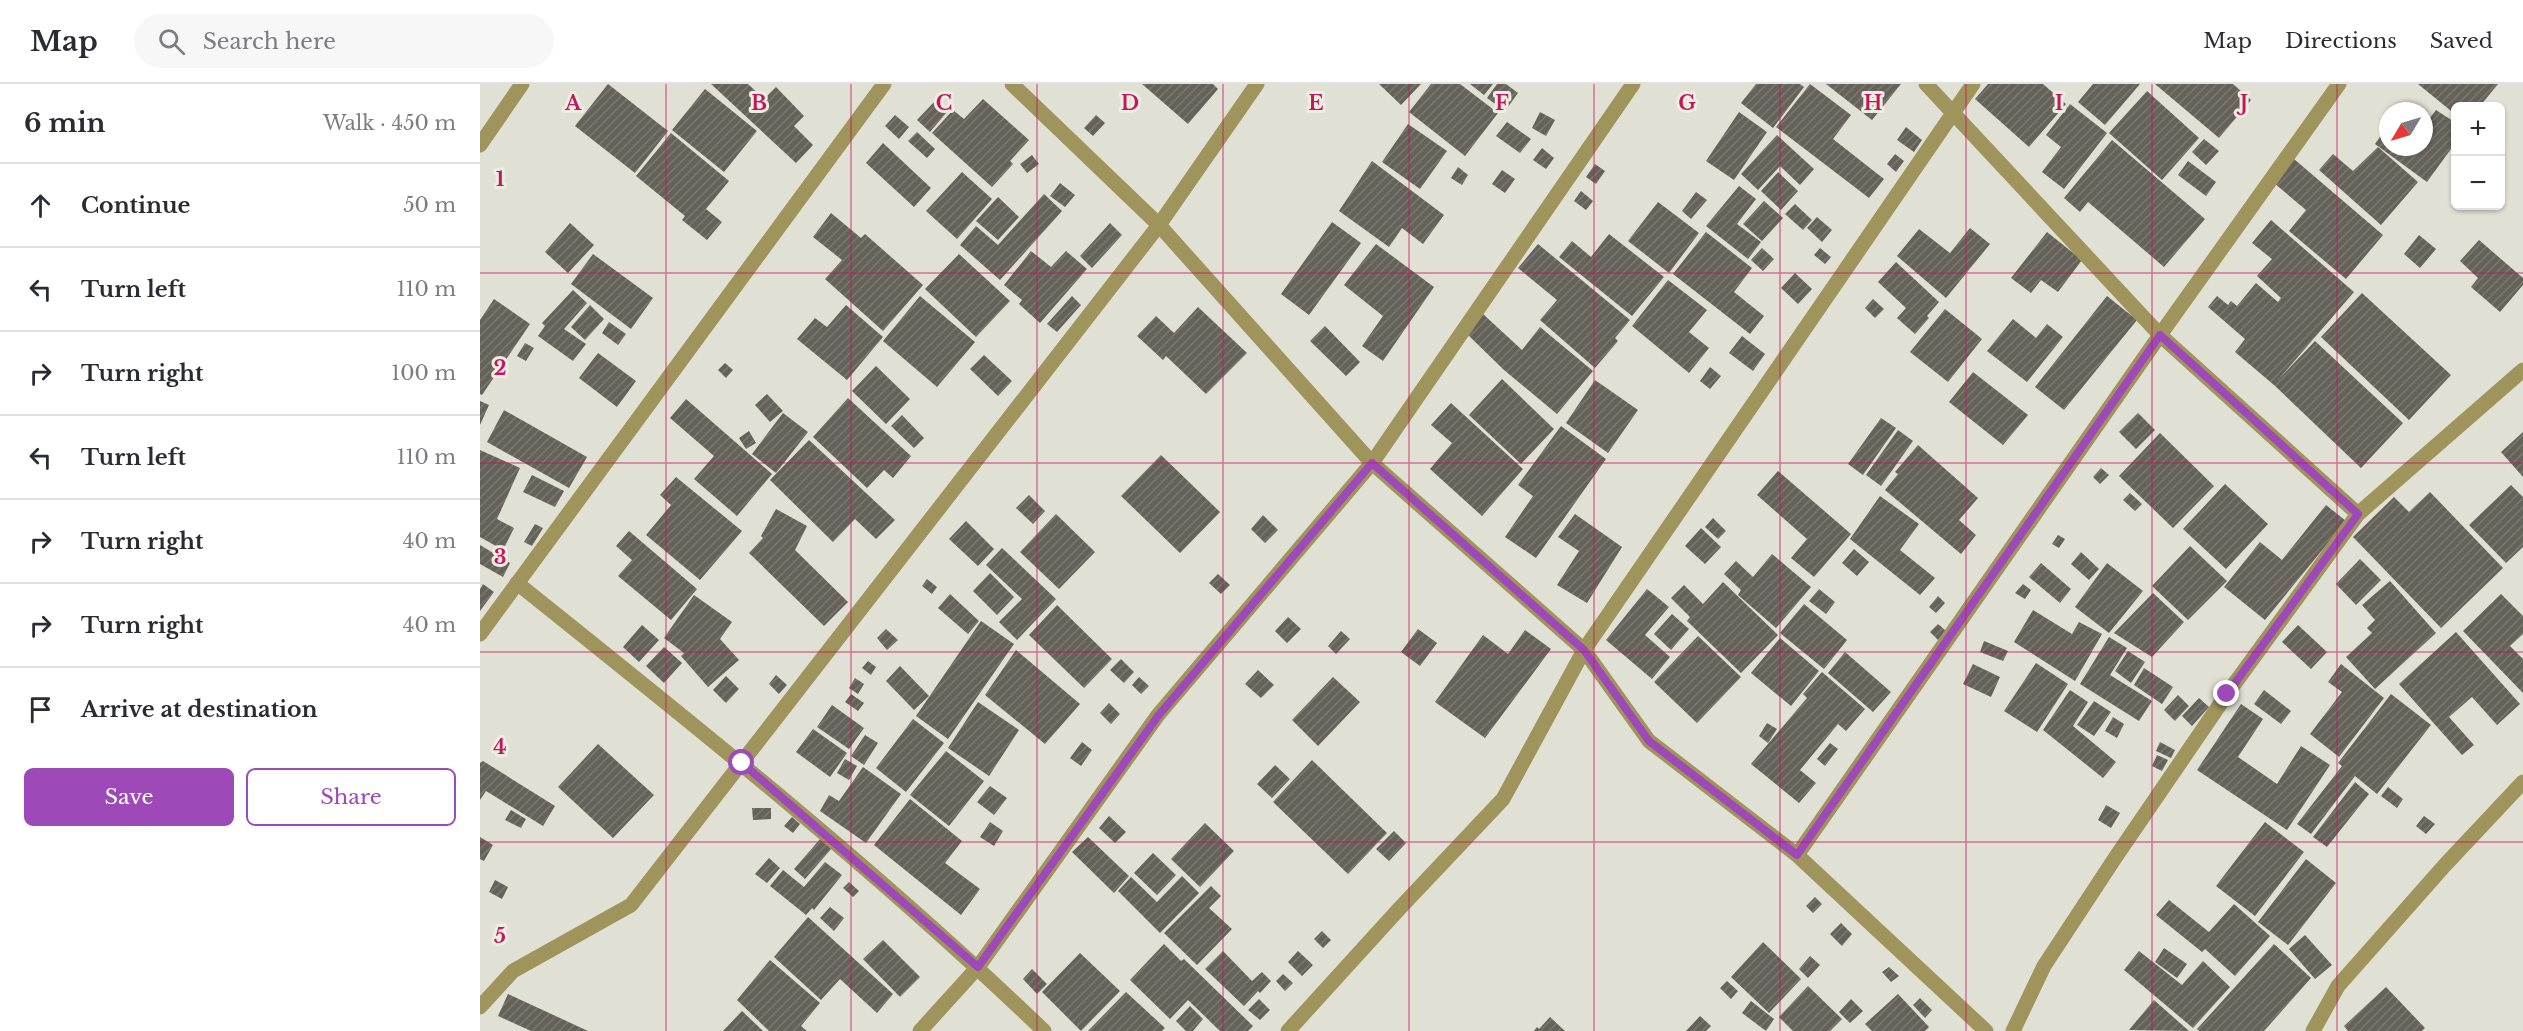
<!DOCTYPE html>
<html lang="en">
<head>
<meta charset="utf-8">
<style>
	body { margin:0; font-family:"Libre Baskerville",serif; background:#f7f7f7; color:#2b2b33 }
	.controls { position:absolute; right:18px; top:18px; display:grid; overflow:hidden; border-radius:9px; box-shadow:0 2px 4px #0004 }
	.controls button { width:54px; height:54px; display:grid; place-items:center; padding:0; border:0; border-bottom:2px solid #e1e1e2; background:#fff; color:#2b2b33; font:30px sans-serif }
	.compass { position:absolute; left:1899px; top:18px; width:54px; height:54px; border-radius:50%; background:#fff; box-shadow:0 2px 4px #0004; rotate:232deg }
	.stop { position:absolute; width:18px; height:18px; margin:-14px; border:4px solid #9d49b7; border-radius:50%; background:#fff }
	.stop.end { background:#9d49b7; border-color:#fff; box-shadow:0 2px 6px #0008 }
	.list { margin:0; padding:0; list-style:none }
	h2 { display:flex; justify-content:space-between; align-items:center; height:78px; margin:0; padding:0 24px; font-size:26px }
	h2 small { font-size:20px; font-weight:400; color:#7c7c81 }
	.list li { display:grid; grid-template-columns:39px 1fr auto; gap:18px; align-items:center; box-sizing:border-box; height:84px; padding:0 24px; border-top:2px solid #e1e1e2 }
	.list b { display:block; font-size:22px; white-space:nowrap }
	.list em { font-size:20px; font-style:normal; color:#7c7c81 }
	.actions { display:flex; gap:12px; padding:18px 24px }
	.actions a { flex:1; padding:14px 0; border:2px solid #9d49b7; border-radius:9px; text-align:center; font-size:21px; color:#9d49b7 }
	.actions .main { background:#9d49b7; color:#fff }
	.icon { flex:none; width:33px; height:33px; fill:none; stroke:currentColor; stroke-width:2; stroke-linecap:round; stroke-linejoin:round }
	.map { position:relative; flex:none; width:2043px; height:947px; overflow:hidden }
	header { display:flex; align-items:center; gap:36px; box-sizing:border-box; height:84px; padding:0 30px; background:#fff; border-bottom:2px solid #e1e1e2 }
	header strong { font-size:28px }
	nav { display:flex; gap:33px; margin-inline-start:auto; font-size:21px }
	.search { width:420px; height:54px; background:#f7f7f7; display:flex; align-items:center; gap:15px; box-sizing:border-box; padding:0 21px; border-radius:33px; color:#7c7c81; font-size:22px }
	main { display:flex }
	aside { flex:1; background:#fff }
	.map>svg:first-child { display:block }
</style>
</head>
<body>
<header>
<strong>Map</strong>
<div class="search"><svg class="icon" aria-label="search" viewBox="0 0 24 24"><circle cx="10" cy="10" r="6"/><path d="M15 15l6 6"/></svg>Search here</div>
<nav><a>Map</a><a>Directions</a><a>Saved</a></nav>
</header>
<main>
<aside>
<h2>6 min<small>Walk · 450 m</small></h2>
<ul class="list">
<li><svg class="icon" aria-label="ahead" viewBox="0 0 24 24"><path d="M12 20V5M6 11l6-6 6 6"/></svg><div><b>Continue</b></div><em>50 m</em></li>
<li><svg class="icon" aria-label="left" viewBox="0 0 24 24"><path d="M17 20v-9H6M10 6l-5 5 5 5"/></svg><div><b>Turn left</b></div><em>110 m</em></li>
<li><svg class="icon" aria-label="right" viewBox="0 0 24 24"><path d="M7 20v-9h11M14 6l5 5-5 5"/></svg><div><b>Turn right</b></div><em>100 m</em></li>
<li><svg class="icon" aria-label="left" viewBox="0 0 24 24"><path d="M17 20v-9H6M10 6l-5 5 5 5"/></svg><div><b>Turn left</b></div><em>110 m</em></li>
<li><svg class="icon" aria-label="right" viewBox="0 0 24 24"><path d="M7 20v-9h11M14 6l5 5-5 5"/></svg><div><b>Turn right</b></div><em>40 m</em></li>
<li><svg class="icon" aria-label="right" viewBox="0 0 24 24"><path d="M7 20v-9h11M14 6l5 5-5 5"/></svg><div><b>Turn right</b></div><em>40 m</em></li>
<li><svg class="icon" aria-label="arrive" viewBox="0 0 24 24"><path d="M6 21V4h12l-3 4 3 4H6"/></svg><div><b>Arrive at destination</b></div></li>
</ul>
<div class="actions"><a class="main">Save</a><a>Share</a></div>
</aside>
<div class="map">
<svg width="2043" height="947" viewBox="0 0 2043 947">
	<defs>
		<pattern id="building-hatch" width="6" height="6" patternUnits="userSpaceOnUse" patternTransform="scale(1.5)"><rect width="6" height="6" fill="#646259"/><path d="M-1 1l2-2M0 6l6-6M5 7l2-2" fill="none" stroke="#7a7871"/></pattern>
	</defs>
	<rect width="100%" height="100%" fill="#e1e0d5"/>
	<path fill="url(#building-hatch)" d="M128 0 188 47 155 89 95 42Z
		M231 0H268L284 15 296 3 324 32 314 42 333 61 316 79Z
		M662 0H733L738 5 708 40Z
		M899 0H941L921 21Z
		M951 0H980L1018 29 985 72 929 28Z
		M990 0H1013L1004 11Z
		M1017 0H1026L1038 9 1025 27 1007 14Z
		M1276 0H1320L1324 3 1293 44 1261 19Z
		M1330 0 1371 31 1353 55 1404 95 1389 114 1296 43Z
		M1346 0H1421L1392 36Z
		M1508 0H1563L1586 20 1549 63 1495 15Z
		M1613 0H1660L1625 41 1598 18Z
		M1675 0H1753L1771 16 1739 54Z
		M1938 0H2018L2000 22H1976V31Z
		M225 5 277 47 244 88 192 46Z
		M1667 7 1719 54 1682 96 1629 49Z
		M503 15 549 56 530 77 533 80 512 103 452 49 473 26 484 35Z
		M455 17 467 28 450 48 437 36Z
		M1590 20 1627 49 1584 105 1562 88 1581 63 1566 51Z
		M1956 26 1976 39V58L1947 98 1895 60 1908 41V63H1944V42Z
		M1060 28 1075 36 1066 52 1052 44Z
		M1259 28 1287 48 1254 96 1226 77Z
		M415 31 429 43 419 55 405 42Z
		M616 31 625 39 613 52 604 44Z
		M1027 38 1051 55 1040 69 1016 52Z
		M928 40 967 67 940 105 902 78Z
		M1426 43 1442 56 1434 68 1417 56Z
		M437 48 455 65 447 74 428 57Z
		M191 49 249 97 226 125 242 138 227 156 202 136 205 132 156 92Z
		M1297 51 1334 85 1320 101 1300 82 1278 106 1261 90Z
		M1724 55 1739 67 1726 81 1712 68Z
		M1632 56 1725 135 1684 183 1608 118 1600 128 1584 114Z
		M403 59 451 104 434 123 386 79Z
		M1898 63 1938 98 1901 141 1839 86 1853 70 1873 87Z
		M1062 64 1074 74 1066 85 1053 76Z
		M1415 70 1424 77 1416 88 1407 80Z
		M552 71 559 80 547 89 540 80Z
		M1814 75 1903 151 1866 195 1809 147 1826 126 1794 99Z
		M892 77 964 131 943 160 922 144 909 163 859 127Z
		M1708 77 1736 98 1726 112 1698 91Z
		M1115 80 1125 87 1116 100 1106 93Z
		M978 83 988 91 982 101 971 94Z
		M1022 86 1035 95 1025 109 1012 100Z
		M482 88 512 115 477 155 446 127Z
		M1298 88 1318 107 1301 126 1281 107Z
		M580 99 595 111 585 123 570 112Z
		M1259 102 1276 115 1257 140 1281 158 1268 175 1226 142Z
		M1101 107 1113 117 1106 126 1094 117Z
		M1216 108 1227 116 1211 135 1202 127Z
		M564 110 582 127 520 196 480 161 496 142 518 161Z
		M518 113 539 133 518 156 496 137Z
		M1284 117 1303 134 1282 157 1263 140Z
		M1178 118 1219 149 1189 189 1148 157Z
		M1315 120 1332 136 1323 146 1305 130Z
		M351 129 381 154 385 150 443 201 403 247 345 195 362 176 333 153Z
		M1337 133 1352 146 1342 158 1327 144Z
		M1791 136 1874 208 1798 296 1835 257 1923 339 1881 384 1794 301 1755 268 1765 255 1728 223 1737 212 1748 221 1751 217 1757 222 1776 199 1798 218 1801 214 1777 192 1792 175 1772 159Z
		M852 138 881 159 829 231 801 210Z
		M90 139 114 161 88 189 65 168Z
		M630 139 642 151 612 184 600 172Z
		M1490 144 1510 160 1466 214 1417 172 1439 145 1470 169Z
		M1226 148 1272 184 1254 208 1284 232 1270 250 1193 190Z
		M1567 148 1602 176 1578 208 1561 196 1551 209 1531 194Z
		M1129 150 1184 193 1152 232 1079 173 1092 157 1111 173Z
		M1939 151 1956 165 1940 184 1924 170Z
		M1999 156 2043 194V201L2020 228 1991 203 1998 194 1980 177Z
		M896 160 954 203 903 277 882 262 903 232 864 201Z
		M1058 160 1150 236 1135 254 1138 257 1115 284 1060 236 1077 216 1038 184Z
		M1282 164 1294 175 1283 187 1271 176Z
		M1340 164 1351 173 1345 180 1334 171Z
		M551 167 571 183 586 167 607 185 560 239 539 220 542 216 524 201Z
		M113 170 173 214 151 245 91 200Z
		M479 170 530 217 496 253 445 205Z
		M1416 178 1459 218 1447 232 1449 234 1435 250 1417 234 1426 224 1398 198Z
		M1315 189 1332 205 1318 220 1301 204Z
		M1188 196 1227 226 1209 248 1229 264 1209 289 1152 242Z
		M93 206 107 219 84 245 106 260 93 277 58 252 65 242 62 239Z
		M1882 209 1971 291 1929 336 1841 253Z
		M440 212 495 258 457 303 403 257Z
		M592 212 601 221 577 248 567 240Z
		M1627 212 1657 236 1584 326 1555 303Z
		M14 215 50 240 2 311 0 310V236Z
		M1393 215 1404 225 1395 234 1385 224Z
		M110 221 124 235 105 256 91 243Z
		M366 221 403 253 367 296 317 255 335 234 347 243Z
		M718 223 767 269 726 310 686 272 683 276 657 252 676 232 694 249Z
		M1465 225 1502 255 1468 298 1430 268Z
		M1003 230 1042 266 1060 243 1113 287 1077 330 1024 286 986 249Z
		M1533 235 1556 254 1567 240 1583 253 1547 298 1507 267Z
		M129 238 146 250 138 261 122 249Z
		M845 242 880 278 866 292 830 257Z
		M1262 252 1285 270 1273 287 1249 269Z
		M45 259 54 264 46 277 37 272Z
		M118 269 156 297 137 323 99 294Z
		M504 271 532 297 518 312 490 285Z
		M245 279 253 286 246 294 238 286Z
		M396 282 430 315 406 340 372 307Z
		M1230 283 1241 292 1230 305 1220 297Z
		M1493 288 1548 331 1523 361 1469 318Z
		M1022 295 1074 345 1041 380 989 331Z
		M1115 296 1158 326 1128 369 1086 339Z
		M287 310 303 327 290 338 275 321Z
		M368 314 431 372 413 394 404 386 387 404 333 353Z
		M206 315 292 390 257 432 214 395 234 372 190 334Z
		M0 317 9 321 0 341Z
		M971 319 1043 385 1002 432 950 385 972 359 951 341Z
		M24 326 107 373 89 404 7 358Z
		M303 329 328 348 296 389 272 370Z
		M1658 329 1675 346 1656 365 1639 348Z
		M422 331 444 354 434 364 411 342Z
		M1401 334 1416 344 1383 391 1368 380Z
		M1081 342 1126 375 1056 474 1025 453 1053 412 1038 401Z
		M1418 346 1433 357 1401 402 1386 391Z
		M269 347 276 359 266 365 259 354Z
		M2043 348V393L2021 368Z
		M1680 349 1734 402 1693 444 1639 392Z
		M329 356 415 436 396 455 375 435 353 458 290 396Z
		M1438 361 1498 414 1479 436 1496 451 1481 470 1405 406 1418 390 1415 388Z
		M0 366 40 384 17 435 34 444 23 466 0 453Z
		M681 371 740 428 700 469 641 412Z
		M1621 384 1629 391 1620 400 1613 393Z
		M1298 387 1371 450 1334 493 1311 474 1327 455 1277 411Z
		M52 391 84 407 75 423 43 408Z
		M196 393 262 447 220 496 166 451 191 421 180 411Z
		M1745 400 1788 440 1746 485 1703 445Z
		M2031 401 2043 413V463L2026 479 1989 441Z
		M1950 408 2023 484 1961 544 1873 453 1914 413 1929 428Z
		M1650 409 1662 420 1655 427 1643 416Z
		M549 411 565 427 553 440 536 424Z
		M1400 412 1439 440 1420 466 1455 494 1440 511 1370 455Z
		M1846 421 1866 437 1785 536 1744 503 1780 458 1802 476Z
		M296 425 327 442 315 466 368 518 344 542 269 469 283 454 281 452Z
		M576 430 615 468 579 505 540 468Z
		M1095 430 1142 463 1107 519 1077 501 1099 467 1078 453Z
		M783 431 798 446 785 459 771 445Z
		M1233 434 1246 447 1238 455 1225 443Z
		M486 437 514 465 498 482 469 455Z
		M55 440 63 444 52 462 44 458Z
		M1221 444 1241 463 1225 480 1205 462Z
		M149 447 217 505 191 536 138 492 152 476 136 462Z
		M1578 451 1585 455 1579 464 1572 460Z
		M0 461 30 479 23 493 0 480Z
		M1710 462 1747 497 1708 536 1672 502Z
		M522 464 576 515 537 556 519 538 542 515 506 481Z
		M1374 465 1389 478 1377 492 1362 479Z
		M1601 468 1619 485 1609 496 1591 480Z
		M1292 470 1331 503 1296 544 1258 511 1261 506 1244 490 1256 477 1273 493Z
		M1880 475 1901 496 1876 521 1856 500Z
		M1561 479 1591 505 1580 519 1549 493Z
		M1627 479 1663 507 1629 549 1595 523Z
		M510 489 534 513 517 531 493 507Z
		M738 490 750 501 741 510 729 499Z
		M447 495 457 503 452 510 442 502Z
		M1910 497 1956 549 1895 605 1866 573 1892 549 1887 544 1895 536 1882 521Z
		M1243 498 1298 551 1261 589 1207 537 1210 533 1191 514 1204 501 1223 520Z
		M3 500 14 508 0 527V505Z
		M1543 500 1551 506 1545 515 1535 509Z
		M1167 505 1189 523 1165 551 1190 573 1172 595 1126 556Z
		M1339 505 1355 518 1346 530 1329 517Z
		M1673 509 1704 538 1672 573 1634 549Z
		M470 510 499 537 488 550 458 524Z
		M2021 510 2043 532V550L2030 562 2043 575V609L1983 547Z
		M214 511 252 538 240 555 259 576 228 603 201 572 204 569 184 554Z
		M1458 512 1465 519 1456 529 1449 523Z
		M1324 520 1367 556 1344 585 1300 549Z
		M577 521 632 575 604 604 549 551Z
		M1553 526 1592 550 1599 538 1622 550 1595 597 1534 558Z
		M1192 530 1209 545 1191 566 1174 550Z
		M808 533 821 545 807 559 795 547Z
		M501 537 534 560 468 655 436 632Z
		M1458 540 1466 547 1458 556 1450 548Z
		M162 541 179 556 159 578 143 563Z
		M1818 541 1847 568 1831 585 1802 558Z
		M406 545 418 556 407 566 397 554Z
		M938 545 957 559 940 582 921 568Z
		M1045 546 1071 565 1005 654 955 618 1003 551 1028 570Z
		M861 547 870 555 856 570 848 562Z
		M1976 548 2040 620 2017 641 1992 613 1969 633 1994 661 1982 671 1919 600Z
		M1218 552 1261 593 1217 639 1174 598Z
		M1629 553 1647 564 1630 591 1672 617 1659 637 1600 600Z
		M1300 554 1339 587 1311 622 1271 589Z
		M1504 557 1528 567 1523 577 1500 568Z
		M184 563 202 579 184 599 166 582Z
		M536 566 600 620 565 660 505 611Z
		M1648 567 1665 578 1651 599 1635 587Z
		M1365 568 1411 608 1393 628 1348 589Z
		M641 575 654 588 644 599 630 586Z
		M388 577 396 583 391 591 382 584Z
		M1556 579 1588 600 1557 648 1524 627Z
		M1493 580 1520 593 1511 613 1483 600Z
		M1861 580 1904 614 1859 673 1830 650 1862 608 1848 598Z
		M420 582 449 612 434 626 406 597Z
		M1664 584 1693 603 1682 620 1654 601Z
		M778 586 794 601 781 614 765 600Z
		M1342 588 1385 625 1366 647 1358 640 1320 686 1336 699 1319 719 1271 680 1327 614 1323 610Z
		M296 591 307 601 299 610 289 600Z
		M246 592 259 605 246 619 233 606Z
		M659 593 669 602 661 610 652 601Z
		M853 593 880 618 838 662 812 636Z
		M375 594 384 600 378 610 369 604Z
		M1590 606 1608 618 1593 642 1636 678 1623 694 1563 646Z
		M1784 606 1811 627 1801 640 1774 620Z
		M371 610 384 619 378 627 365 618Z
		M1911 610 1951 641 1897 710 1875 692 1831 750 1817 740 1862 682 1858 679Z
		M1698 611 1709 622 1695 637 1684 626Z
		M1719 614 1729 623 1712 642 1702 632Z
		M1614 617 1631 628 1614 652 1597 641Z
		M498 618 539 646 509 692 468 664Z
		M629 619 640 630 631 640 620 629Z
		M1761 620 1783 635 1758 673 1797 700 1821 662 1850 681 1807 746 1717 686Z
		M352 621 384 644 369 665 337 643Z
		M1633 633 1644 640 1637 654 1625 647Z
		M433 635 464 659 426 708 396 684Z
		M1287 639 1297 645 1288 659 1279 652Z
		M333 645 367 669 350 693 316 668Z
		M385 651 398 659 384 681 371 672Z
		M602 658 612 666 601 682 590 674Z
		M1680 658 1695 666 1691 674 1676 667Z
		M1350 659 1358 665 1345 682 1337 675Z
		M118 660 174 711 133 754 78 703Z
		M466 667 504 697 469 742 430 711Z
		M1677 671 1688 676 1682 687 1672 682Z
		M365 675 377 682 369 696 357 689Z
		M832 676 907 749 868 790 793 718Z
		M3 677 75 722 63 742 6 707 0 716V679Z
		M795 681 810 695 792 714 777 700Z
		M383 683 421 710 386 759 340 727 349 711 359 717Z
		M1875 698 1889 710 1847 763 1833 753Z
		M510 702 527 714 514 731 497 718Z
		M1908 703 1923 715 1917 724 1901 712Z
		M430 715 482 757 465 779 500 805 481 831 394 761Z
		M1626 721 1640 729 1631 744 1618 736Z
		M272 724H291V735L273 736Z
		M31 726 46 735 41 744 25 736Z
		M629 732 646 748 635 759 619 744Z
		M1944 732 1955 740 1946 750 1936 742Z
		M312 733 320 740 313 749 304 742Z
		M510 738 523 747 514 762 500 753Z
		M1785 738 1824 768 1775 832 1736 802Z
		M725 739 754 767 720 803 691 775Z
		M914 747 926 759 909 777 896 765Z
		M0 753 13 761 4 777 0 775Z
		M608 753 649 792 634 809 592 768Z
		M341 754 352 764 325 795 314 785Z
		M673 769 696 791 677 811 654 789Z
		M289 774 300 784 287 799 275 790Z
		M1826 775 1856 799 1808 861 1778 838Z
		M345 778 362 791 334 826 332 824 326 831 290 802 303 786 324 803Z
		M702 792 719 809 680 849 638 807 651 793 677 818Z
		M15 796 28 803 22 815 9 808Z
		M369 798 379 807 373 813 363 804Z
		M731 802 741 812 729 824 752 845 717 881 684 849Z
		M1335 813 1342 820 1333 829 1326 822Z
		M1689 816 1729 848 1754 820 1790 852 1755 892 1725 865 1722 868 1676 831Z
		M350 823 364 834 354 847 340 834Z
		M328 833 413 910 397 929 360 895 341 916 294 873Z
		M1361 839 1372 850 1362 862 1350 850Z
		M842 847 851 856 843 864 834 855Z
		M1825 851 1852 881 1835 895 1809 865Z
		M403 856 440 893 420 913 383 875Z
		M1283 858 1321 895 1289 929 1251 893Z
		M684 860 701 877 704 875 773 942 768 947H740L708 916 690 935 650 896Z
		M1794 860 1831 894 1784 947H1719L1717 945Z
		M1684 864 1707 880 1697 894 1675 878Z
		M743 867 772 897 782 888 791 897 780 909 778 907 764 922 725 885Z
		M818 867 833 881 822 892 808 878Z
		M1659 867 1702 901 1723 877 1750 903 1713 944 1644 886Z
		M600 869 640 907 601 947 562 908Z
		M1330 872 1340 881 1328 894 1319 885Z
		M290 876 340 919 321 942 327 947H289L257 916Z
		M1409 883 1419 892 1411 898 1402 888Z
		M552 885 567 900 557 910 543 895Z
		M803 890 813 899 805 907 796 897Z
		M1247 897 1258 907 1251 915 1240 904Z
		M1328 902 1362 935 1350 947H1313L1299 933Z
		M1906 903 1945 944 1942 947H1868L1864 942Z
		M646 908 685 944 682 947H608Z
		M28 910 108 947H51L18 932Z
		M1418 910 1449 943 1445 947H1392L1385 940Z
		M1440 914 1452 926 1445 934 1433 921Z
		M779 915 790 926 780 936 768 926Z
		M1371 915 1383 927 1370 939 1359 928Z
		M1674 916 1709 947 1649 946Z
		M1271 917 1294 935 1286 947 1262 929Z
		M710 922 723 935 713 947H706L696 937Z
		M262 927 283 947H243Z
		M1220 932 1231 942 1226 947H1206Z
		M1070 933 1085 947H1054L1057 943 1059 945Z"/>
	<g fill="none" stroke-linecap="round" stroke-linejoin="round">
		<path stroke="#9e945c" stroke-width="15" d="M532 0 679 141 892 379 1104 566 1169 657 1317 771 1506 947
			M1446 0 1680 251 1878 430
			M0 61 42 0
			M37 499C217 643 398 787 564 947
			M0 550 404 0
			M1317 771 1680 251 1859 0
			M0 923 33 887 151 821 679 141 777 0
			M440 947 498 883 678 631 892 379 1153 0
			M808 947 919 825 1023 715 1104 566 1493 0
			M1533 947 1564 882 1635 774 1747 610 1878 430 2043 286
			M1833 947 1858 902 1965 781 2043 698"/>
	</g>
	<g fill="none" stroke-linecap="round" stroke-linejoin="round">
		<path stroke="#9d49b7" stroke-width="8" d="M262 679 498 883 678 632 892 379 1104 566 1169 657 1317 771 1680 251 1878 430 1747 610"/>
	</g>
	<path fill="none" stroke="#c2185b" stroke-width="1.5" stroke-opacity="0.55" d="M186 0V947M371 0V947M557 0V947M743 0V947M929 0V947M1114 0V947M1300 0V947M1486 0V947M1672 0V947M1857 0V947M0 189H2043M0 379H2043M0 568H2043M0 758H2043"/>
	<g font-size="20" text-anchor="middle" font-weight="bold" fill="#c2185b" stroke="#eeede2" stroke-width="6" stroke-linejoin="round" paint-order="stroke">
		<text x="93" y="26">A</text>
		<text x="279" y="26">B</text>
		<text x="464" y="26">C</text>
		<text x="650" y="26">D</text>
		<text x="836" y="26">E</text>
		<text x="1022" y="26">F</text>
		<text x="1207" y="26">G</text>
		<text x="1393" y="26">H</text>
		<text x="1579" y="26">I</text>
		<text x="1764" y="26">J</text>
		<text x="20" y="102">1</text>
		<text x="20" y="291">2</text>
		<text x="20" y="480">3</text>
		<text x="20" y="670">4</text>
		<text x="20" y="859">5</text>
	</g>
</svg>
<div class="controls">
<button>+</button>
<button>−</button>
</div>
<svg class="compass" viewBox="-18 -18 36 36"><path d="M0-13l5 13h-10z" fill="#e53935"/><path d="M0 13l5-13h-10z" fill="#7c7c81"/></svg>
<div class="stop" style="left:262px;top:679px"></div>
<div class="stop end" style="left:1747px;top:610px"></div>
</div>
</main>
</body>
</html>
